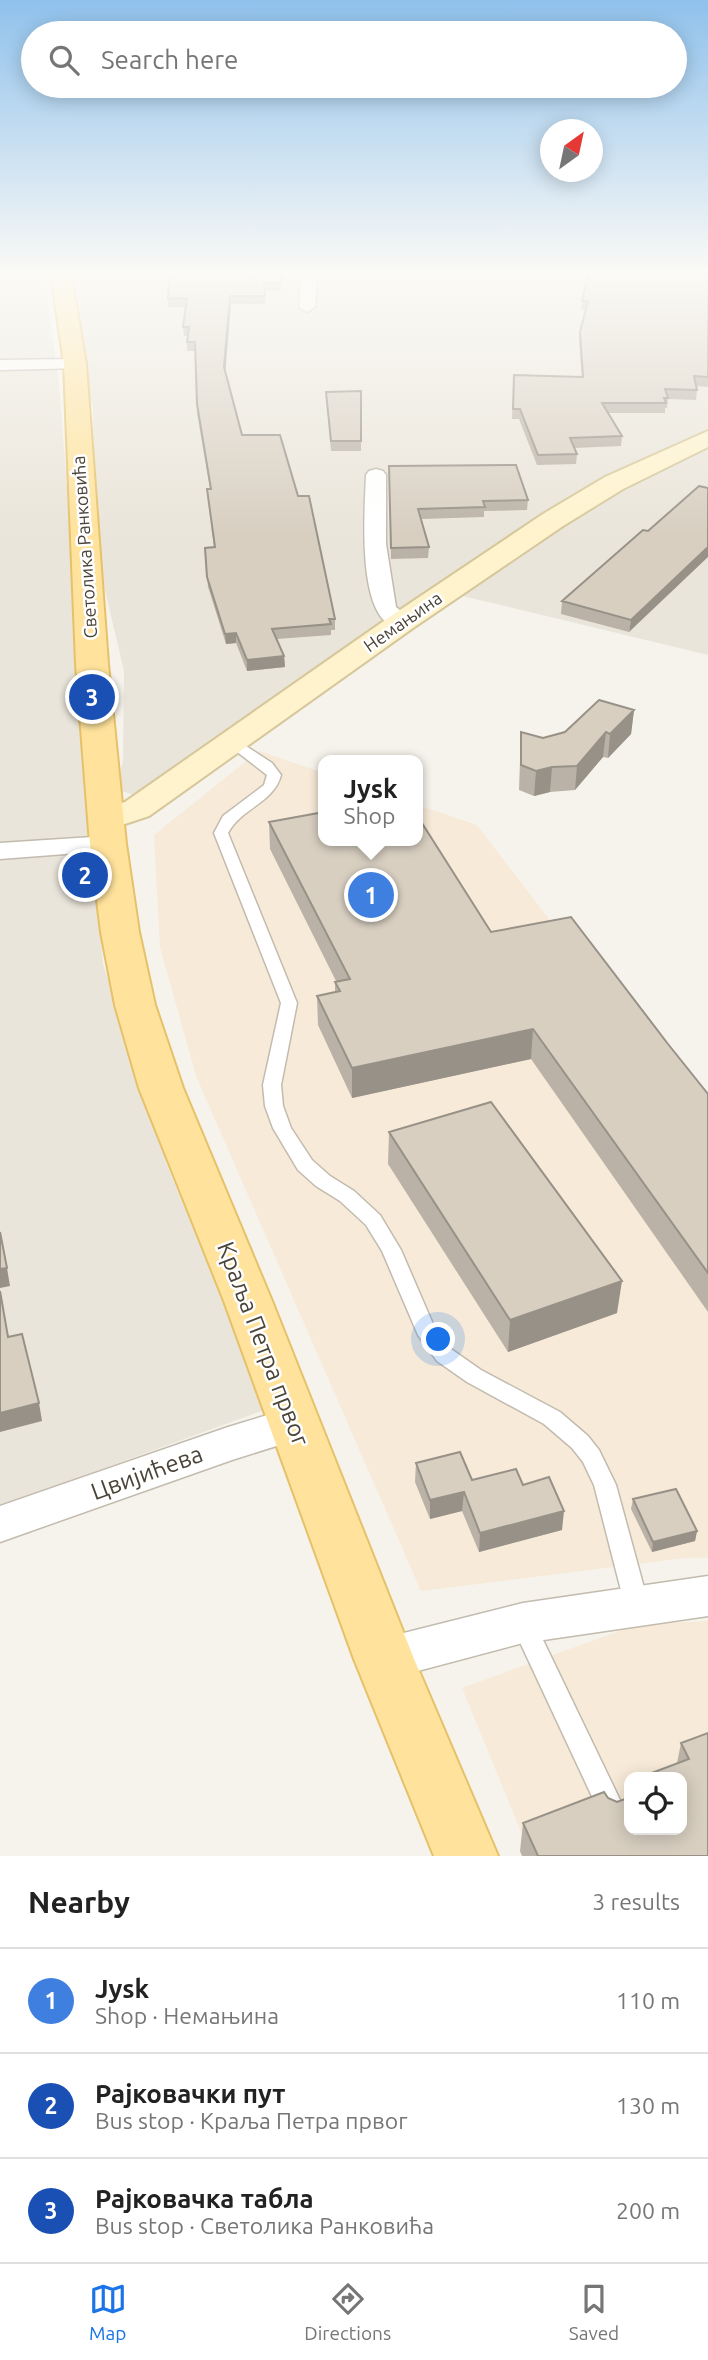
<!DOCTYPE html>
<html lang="en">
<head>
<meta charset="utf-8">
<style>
	body { margin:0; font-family:Ubuntu,sans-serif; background:#f2f2f2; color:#222 }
	.controls { position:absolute; right:21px; bottom:21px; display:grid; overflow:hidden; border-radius:14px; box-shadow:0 4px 18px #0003 }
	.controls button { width:63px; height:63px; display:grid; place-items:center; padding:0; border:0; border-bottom:2px solid #e0e0e0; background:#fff; color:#222; font:35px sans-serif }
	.compass { position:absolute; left:540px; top:119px; width:63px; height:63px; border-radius:50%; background:#fff; box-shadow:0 4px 18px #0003; rotate:33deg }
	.you { position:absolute; left:439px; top:1340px; width:24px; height:24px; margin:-18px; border:5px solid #fff; border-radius:50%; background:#1a73e8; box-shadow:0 0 0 10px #1a73e833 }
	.badge { display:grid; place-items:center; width:46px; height:46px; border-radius:50%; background:#1a73e8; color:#fff; font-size:23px; font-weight:700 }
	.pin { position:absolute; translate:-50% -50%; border:4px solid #fff; box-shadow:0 2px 7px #0006 }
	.popup { position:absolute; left:318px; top:755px; width:105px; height:91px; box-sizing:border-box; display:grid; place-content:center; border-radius:14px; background:#fff; filter:drop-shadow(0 2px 5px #0005); font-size:23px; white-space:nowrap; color:#767676 }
	.popup b { font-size:26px; color:#222 }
	.popup::after { content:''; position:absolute; left:50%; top:100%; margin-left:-14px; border:14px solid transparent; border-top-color:#fff }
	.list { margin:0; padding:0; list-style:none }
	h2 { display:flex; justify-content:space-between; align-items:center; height:91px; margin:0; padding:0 28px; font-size:30px }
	h2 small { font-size:23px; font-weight:400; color:#767676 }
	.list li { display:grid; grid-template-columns:46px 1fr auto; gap:21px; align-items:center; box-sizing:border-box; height:105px; padding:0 28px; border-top:2px solid #e0e0e0 }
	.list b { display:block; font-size:26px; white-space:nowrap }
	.list p { margin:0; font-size:23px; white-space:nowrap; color:#767676 }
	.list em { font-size:23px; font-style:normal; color:#767676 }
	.icon { flex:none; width:38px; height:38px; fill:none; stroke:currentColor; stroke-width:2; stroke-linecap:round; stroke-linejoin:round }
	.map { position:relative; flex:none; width:708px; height:1856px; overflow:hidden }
	.search { position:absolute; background:#fff; box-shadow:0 4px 18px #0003; left:21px; right:21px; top:21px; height:77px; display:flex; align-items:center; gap:18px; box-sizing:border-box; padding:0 24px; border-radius:38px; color:#767676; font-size:26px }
	.sheet { height:406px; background:#fff }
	nav { display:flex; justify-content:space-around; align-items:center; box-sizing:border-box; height:98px; border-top:2px solid #e0e0e0; background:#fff; font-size:19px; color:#767676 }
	nav a { display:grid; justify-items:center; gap:4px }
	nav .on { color:#1a73e8 }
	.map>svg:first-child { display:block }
</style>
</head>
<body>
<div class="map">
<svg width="708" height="1856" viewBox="0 0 708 1856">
	<rect width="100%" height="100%" fill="#f6f3ec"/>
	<path fill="#eae5da" d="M0 275H44L59 382 103 964 167 1165 267 1409 0 1506Z
		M68 275H708V655L438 590 136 796 116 789 123 761 124 671 94 544 93 409 68 288Z"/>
	<path fill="#f7ead8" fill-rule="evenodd" d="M259 751 324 773V841H418V805L477 825 708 1127V1558H685L421 1591 196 1076 160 947 154 835Z
		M708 1621V1856H531L462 1688 636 1625ZM629 1777H682V1830H629Z"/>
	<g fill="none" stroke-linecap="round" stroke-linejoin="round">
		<defs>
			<path id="lane" d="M232 737 272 763 281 775C274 803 241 808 228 833L297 1003 281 1085 283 1106 291 1128 312 1160 330 1176 354 1191 380 1215 401 1250 436 1331 451 1349 481 1370 560 1412 588 1436 599 1450 616 1485 649 1606 645 1613 637 1617 629 1613 625 1606 594 1485 583 1462 572 1448 544 1424 467 1382 437 1361 418 1335 382 1251 366 1225 340 1201 316 1186 298 1170 273 1128 265 1106 263 1085 281 1003 214 833 223 816 264 785 267 775 227 744 225 741Z
				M523 1612 531 1615 621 1802 625 1811 621 1820 612 1824 603 1820 511 1623 515 1615Z"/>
			<path id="street" d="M301 275H317L315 307 307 312 299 307Z
				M75 359 84 364 81 368 0 370V360Z
				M376 469 383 471 386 475V544L396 607 414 622 410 627C353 641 365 507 366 475L369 471Z
				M108 836 118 838 122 844 118 850 0 859V843Z
				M294 1407 308 1412 314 1424 308 1436 232 1460 0 1542V1506L228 1427Z
				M708 1576V1616L523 1643 384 1680 368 1674 361 1659 368 1644 384 1638 523 1603Z"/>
			<path id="secondary" d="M708 431V447L623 489 563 526 413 628 149 816 107 830 94 827 89 819 94 811 125 802 391 616 543 514 605 477Z"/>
			<path id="primary" d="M51 275H71L86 364 108 664 126 844 139 932 155 1005 183 1088 272 1301 414 1659 498 1856H434L354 1659 224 1301 139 1088 115 1005 101 932 90 844 76 664 64 364Z"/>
		</defs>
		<use href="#lane" stroke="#c2bbae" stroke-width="3"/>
		<use href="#street" stroke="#c2bbae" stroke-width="3"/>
		<use href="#secondary" stroke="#d6c79b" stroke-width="4"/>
		<use href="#primary" stroke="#e6c16a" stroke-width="4"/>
		<use href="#lane" fill="#fff" fill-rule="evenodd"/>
		<use href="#street" fill="#fff" fill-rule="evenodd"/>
		<use href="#secondary" fill="#fff3cd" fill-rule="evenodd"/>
		<use href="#primary" fill="#ffe39c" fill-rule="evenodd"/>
	</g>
	<path fill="#bab2a6" d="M169 275H285V277H281V291H265V304H231L225 370 242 435 298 496 335 619V630H331V635L277 639 284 656 285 667 247 671 236 643 226 644 208 587 205 548 214 547 208 499 207 489H210L197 413 195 351H187V342L188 336H184L183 327 186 307H168Z
		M708 275V387L696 386 697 390 696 400 668 399 667 408H665V413H608L622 436 621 446 574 448 577 454 576 464 537 465 519 419H512L514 375 582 377 579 341 580 332 586 310H581L582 301Z
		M361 391V451H331L326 392Z
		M389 476 528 500 527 510 484 511V517L421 519 429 547 428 558 391 559Z
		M648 531 629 632 561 614 562 601Z
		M634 710 631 734 608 758 603 757 575 790 550 792 534 796 519 790 521 732 543 738Z
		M269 822 491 932 668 1044 708 1094V1312L531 1059 352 1098 318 1025 317 996 335 992V982L336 981 270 849Z
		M389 1132 617 1313 508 1352 388 1164Z
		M416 1463 472 1480 562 1530 479 1552 462 1511 430 1519 415 1482Z
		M633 1499 697 1531 695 1541 652 1552 631 1509Z
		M708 1733V1856H522L520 1851 523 1823 608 1798 617 1802 628 1798 629 1794V1830L677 1763 681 1743Z"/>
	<path fill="#979187" d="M230 296 231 304 225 376 224 367Z
		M708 547V557L629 632 631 620Z
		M236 633V643L226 644 225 634Z
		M284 656 285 667 247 671V660Z
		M634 710 631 734 608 758 610 734Z
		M606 732 603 757 575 790 577 766Z
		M552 767 550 792 534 796 536 771Z
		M533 1029 531 1059 352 1098V1068Z
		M7 1268 10 1286 0 1288V1269Z
		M622 1281 617 1313 508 1352 510 1320Z
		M39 1403 42 1421 0 1432V1413Z
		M464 1492 462 1511 430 1519V1500Z
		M564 1511 562 1530 479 1552 480 1533Z
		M697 1531 695 1541 652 1552 653 1542Z"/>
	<path fill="#d8cfc1" stroke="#979187" stroke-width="2" d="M169 275H281V283H264L265 296H230L224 367 242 435H280L298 496H309L335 619H329L331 624 272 629 284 656 247 660 236 633 225 634 207 577 205 548 215 547 207 489H211L197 404 195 342H187L189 327H183L187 298 168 299Z
		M588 275H708V377L694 376 697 390 665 389 668 398H664L666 403H602L622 436 570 438 577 454 538 455 520 409H513L514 375 583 377 580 332 588 301H582Z
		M361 391V441H331L326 392Z
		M516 465 528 500 483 501 485 507 418 509 429 547 391 548 389 466Z
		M699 486 708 488V547L631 620 562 601 643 530 648 531Z
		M599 700 634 710 610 734 606 732 577 766 552 767 536 771 521 765V732L543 738 565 732Z
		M324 812V841H418V820H420L491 932 571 917 668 1044 708 1094V1273L533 1029 352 1068 317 996 340 991 335 982 350 979 269 822Z
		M491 1102 622 1281 510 1320 389 1132Z
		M0 1232 7 1268 0 1269Z
		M0 1291 8 1337 22 1334 39 1403 0 1413Z
		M460 1452 472 1480 516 1469 523 1485 549 1477 564 1511 480 1533 464 1492 430 1500 416 1463Z
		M676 1489 697 1531 653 1542 633 1499Z
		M708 1733V1856H538L523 1823 604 1792 608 1798 617 1802 628 1798 629 1795V1830H682V1777H641L689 1759 681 1743Z"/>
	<linearGradient id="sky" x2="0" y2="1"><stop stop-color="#8fc1ec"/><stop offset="0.51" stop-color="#fbfaf6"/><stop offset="1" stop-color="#fbfaf6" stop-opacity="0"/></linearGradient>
	<rect width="708" height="535" fill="url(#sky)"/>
	<g text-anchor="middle" stroke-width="5" stroke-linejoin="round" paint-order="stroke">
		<g font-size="18" fill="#4b4439" stroke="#fff">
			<text transform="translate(85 547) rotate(-94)" y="6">Светолика Ранковића</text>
			<text transform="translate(403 622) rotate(-35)" y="6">Немањина</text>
		</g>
		<g font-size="24" fill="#4b4439" stroke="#fff">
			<text transform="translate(263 1344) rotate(69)" y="8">Краља Петра првог</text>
			<text transform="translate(147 1473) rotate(-20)" y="8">Цвијићева</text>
		</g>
	</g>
</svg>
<div class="controls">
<button><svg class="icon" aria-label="locate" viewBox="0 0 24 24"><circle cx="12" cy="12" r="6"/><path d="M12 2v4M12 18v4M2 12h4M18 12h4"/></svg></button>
</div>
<svg class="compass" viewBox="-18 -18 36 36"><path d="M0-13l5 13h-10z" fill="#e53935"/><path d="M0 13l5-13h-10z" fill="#767676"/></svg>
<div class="you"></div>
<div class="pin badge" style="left:371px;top:895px;background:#3f7fe0">1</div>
<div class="popup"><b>Jysk</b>Shop</div>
<div class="pin badge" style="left:85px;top:875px;background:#1a4fb4">2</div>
<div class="pin badge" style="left:92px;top:697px;background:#1a4fb4">3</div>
<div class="search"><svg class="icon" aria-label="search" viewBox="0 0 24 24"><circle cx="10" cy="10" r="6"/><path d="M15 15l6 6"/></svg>Search here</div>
</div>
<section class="sheet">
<h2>Nearby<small>3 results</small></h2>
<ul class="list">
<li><span class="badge" style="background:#3f7fe0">1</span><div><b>Jysk</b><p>Shop · Немањина</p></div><em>110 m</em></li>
<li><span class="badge" style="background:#1a4fb4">2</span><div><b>Рајковачки пут</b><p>Bus stop · Краља Петра првог</p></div><em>130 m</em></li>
<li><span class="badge" style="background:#1a4fb4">3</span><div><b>Рајковачка табла</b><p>Bus stop · Светолика Ранковића</p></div><em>200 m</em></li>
</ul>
</section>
<nav>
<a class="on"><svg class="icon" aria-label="map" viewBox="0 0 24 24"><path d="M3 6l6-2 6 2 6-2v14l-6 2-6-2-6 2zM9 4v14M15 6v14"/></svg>Map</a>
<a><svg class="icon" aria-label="directions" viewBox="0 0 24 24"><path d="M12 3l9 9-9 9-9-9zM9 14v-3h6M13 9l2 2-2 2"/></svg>Directions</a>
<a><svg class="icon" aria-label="saved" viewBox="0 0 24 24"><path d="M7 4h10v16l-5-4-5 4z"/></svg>Saved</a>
</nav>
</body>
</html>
